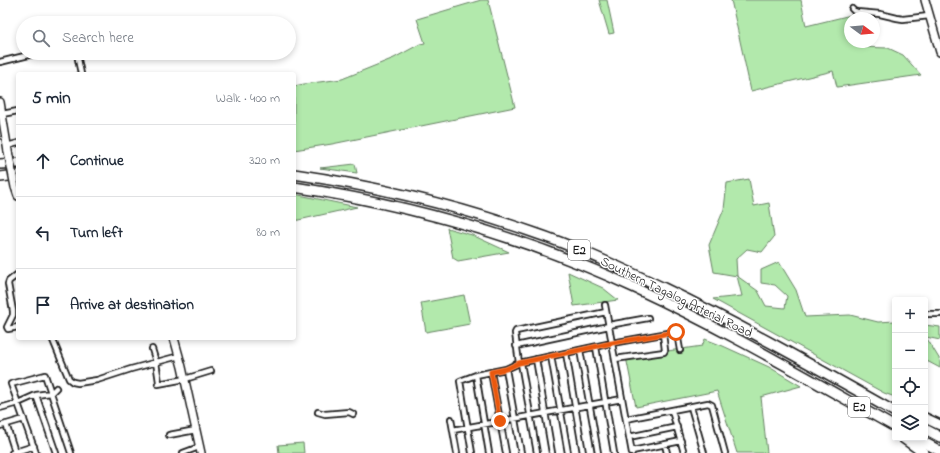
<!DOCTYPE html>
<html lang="en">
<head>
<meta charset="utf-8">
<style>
	body { margin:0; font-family:"Indie Flower",sans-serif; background:#f6f6f7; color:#1f2937 }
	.controls { position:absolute; right:12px; bottom:12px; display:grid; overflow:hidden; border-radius:4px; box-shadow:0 2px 6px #0003 }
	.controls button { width:36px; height:36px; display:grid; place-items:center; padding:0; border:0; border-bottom:1px solid #e0e1e3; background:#fff; color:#1f2937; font:20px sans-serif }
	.compass { position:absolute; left:844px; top:12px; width:36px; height:36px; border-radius:50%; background:#fff; box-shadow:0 2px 6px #0003; rotate:106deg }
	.stop { position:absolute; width:12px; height:12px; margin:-9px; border:3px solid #ea580c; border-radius:50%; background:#fff }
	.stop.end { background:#ea580c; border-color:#fff; box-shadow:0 1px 4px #0008 }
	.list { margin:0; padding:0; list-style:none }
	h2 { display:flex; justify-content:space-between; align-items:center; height:52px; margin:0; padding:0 16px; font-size:17px }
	h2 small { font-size:13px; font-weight:400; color:#747a83 }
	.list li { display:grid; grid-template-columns:26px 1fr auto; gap:12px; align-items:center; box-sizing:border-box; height:72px; padding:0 16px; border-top:1px solid #e0e1e3 }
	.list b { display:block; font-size:15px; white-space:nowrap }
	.list em { font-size:13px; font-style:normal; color:#747a83 }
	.icon { flex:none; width:22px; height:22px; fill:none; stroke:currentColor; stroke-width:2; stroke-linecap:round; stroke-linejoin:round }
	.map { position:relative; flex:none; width:940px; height:453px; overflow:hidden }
	.search { position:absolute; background:#fff; box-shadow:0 2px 6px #0003; left:16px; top:16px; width:280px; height:44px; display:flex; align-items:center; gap:10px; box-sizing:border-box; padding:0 14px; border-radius:22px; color:#747a83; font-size:15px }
	.panel { position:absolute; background:#fff; box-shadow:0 2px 6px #0003; left:16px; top:72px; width:280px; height:268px; border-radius:4px }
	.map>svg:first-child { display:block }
</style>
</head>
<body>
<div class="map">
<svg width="940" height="453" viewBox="0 0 940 453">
	<rect width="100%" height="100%" fill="#fff"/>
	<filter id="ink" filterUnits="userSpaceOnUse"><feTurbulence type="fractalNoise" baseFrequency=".025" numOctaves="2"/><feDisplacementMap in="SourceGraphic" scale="8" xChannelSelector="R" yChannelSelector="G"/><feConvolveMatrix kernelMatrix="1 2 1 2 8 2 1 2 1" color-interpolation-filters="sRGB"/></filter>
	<g filter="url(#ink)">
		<path fill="#b2e9ac" stroke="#678264" d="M481 0H488L515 107 332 144 294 150V86L304 84 342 79 394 58 420 44 425 43 417 19Z
			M599 0H607L614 33 609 34Z
			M731 0H801L806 26 855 14 856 18H850V42H858L859 47 888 48 903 55 921 75 837 87 833 71 751 91Z
			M355 164 357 173 320 168Z
			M749 179 754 206 769 203 774 237 762 252 747 249 736 259 737 276 758 291 766 306 785 308 787 296 775 285 761 283V270L779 262 796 290 805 317 850 315 878 322 895 321V397L884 393 713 299 742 296 737 276 714 272 709 245 724 209 727 183Z
			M294 194 357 207 294 221Z
			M447 228 472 235 509 252 458 261 453 258Z
			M568 272 603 288 618 300 574 306Z
			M464 295 470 324 426 332 421 303Z
			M925 325 940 327V340L926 337 940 360V368L925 360Z
			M705 339 723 346 769 367 801 386 761 397 767 453H737L717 391 636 407 626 357 702 346Z
			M303 443 304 453H279L278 445Z"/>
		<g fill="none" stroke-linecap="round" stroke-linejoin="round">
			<defs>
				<path id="street" d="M852 9 854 11 857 12 880 14 897 18 903 19 929 16
					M78 59 81 74
					M0 62 37 53
					M2 114 18 111
					M7 146 18 143
					M18 274 9 281 8 284 13 311V315L7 327 8 329 18 327
					M605 305 632 453
					M925 314H940
					M609 325 648 318
					M52 338 69 379 73 382 78 383 97 380 131 369 179 356
					M516 346 609 326
					M596 347 614 453
					M152 349 156 362 159 382 158 384 185 379 211 371
					M580 350 598 453
					M566 353 583 453
					M551 356 568 453
					M536 359 552 453
					M615 359 664 352 665 350 663 334
					M519 363 515 333 516 331 606 312
					M521 363 537 453
					M506 369 521 453
					M491 372 506 453
					M476 375 489 453
					M36 395 56 453
					M691 407 704 453
					M0 408 18 403 36 395 51 393 56 388
					M672 411 684 453
					M318 412 325 414 349 412 353 414
					M451 419 457 453
					M626 419 708 403 712 405 725 453
					M6 424 15 452
					M0 426 24 419
					M453 430 622 399
					M169 435 196 430
					M629 437 677 427
					M665 445 667 453
					M632 451 681 441
					M12 453 34 446
					M36 453 11 384 45 375 71 453
					M183 453 199 447
					M472 453 460 381 476 375 506 369 519 363 612 343 674 332 677 333 680 350"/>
				<path id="secondary" d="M925 0 940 52
					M0 102 8 151
					M15 187 18 196
					M174 338 182 367 201 453"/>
				<path id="highway" d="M0 164 18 163
					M294 174C375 186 455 205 532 232 577 247 621 268 664 288 743 326 819 369 895 412
					M0 177 18 175
					M294 187C411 205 528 238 635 288 724 329 809 379 895 427
					M925 418 940 425
					M925 429 940 437
					M903 438 924 453
					M916 438 940 451"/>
			</defs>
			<use href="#street" stroke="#1c1c1c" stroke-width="8"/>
			<use href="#secondary" stroke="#1c1c1c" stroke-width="10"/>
			<use href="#highway" stroke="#1c1c1c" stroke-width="12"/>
			<use href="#street" stroke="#fff" stroke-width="4.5"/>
			<use href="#secondary" stroke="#fff" stroke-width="7"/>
			<use href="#highway" stroke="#fff" stroke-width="9"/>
			<defs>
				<path id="secondary-bridge" d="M8 151 15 187"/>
			</defs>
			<use href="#secondary-bridge" stroke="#1c1c1c" stroke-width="10" stroke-linecap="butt"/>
			<use href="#secondary-bridge" stroke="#fff" stroke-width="7"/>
		</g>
	</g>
	<g fill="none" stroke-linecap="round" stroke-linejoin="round" filter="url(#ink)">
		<path stroke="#ea580c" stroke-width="5" d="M500 421 491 372 506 369 519 363 566 353 612 343 676 332"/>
	</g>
	<g text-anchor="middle" stroke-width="3" stroke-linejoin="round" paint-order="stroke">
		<g fill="#fff" stroke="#606060" stroke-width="1">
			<rect x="568" y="240" width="22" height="20" rx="3"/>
			<rect x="848" y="397" width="22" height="20" rx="3"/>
		</g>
		<g font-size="12" font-weight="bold" fill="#1c1c1c">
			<text x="579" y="254">E2</text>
			<text x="859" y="411">E2</text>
		</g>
		<g font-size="13" fill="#1c1c1c" stroke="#fff">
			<text transform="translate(677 296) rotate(26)" y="5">Southern Tagalog Arterial Road</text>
		</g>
	</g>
</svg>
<div class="controls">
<button>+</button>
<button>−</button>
<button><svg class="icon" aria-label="locate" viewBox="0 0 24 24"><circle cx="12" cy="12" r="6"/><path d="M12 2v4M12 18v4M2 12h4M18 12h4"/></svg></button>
<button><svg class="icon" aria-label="layers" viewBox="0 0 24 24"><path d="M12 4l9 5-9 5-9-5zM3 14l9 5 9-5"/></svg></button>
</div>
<svg class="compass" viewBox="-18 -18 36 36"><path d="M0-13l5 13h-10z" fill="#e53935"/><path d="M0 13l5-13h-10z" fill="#747a83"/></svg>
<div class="stop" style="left:676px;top:332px"></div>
<div class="stop end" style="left:500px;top:421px"></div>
<div class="search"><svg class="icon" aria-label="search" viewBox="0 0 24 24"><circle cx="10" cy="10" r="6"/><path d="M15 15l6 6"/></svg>Search here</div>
<section class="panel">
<h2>5 min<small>Walk · 400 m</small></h2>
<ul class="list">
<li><svg class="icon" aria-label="ahead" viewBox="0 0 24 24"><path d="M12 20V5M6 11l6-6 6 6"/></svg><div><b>Continue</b></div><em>320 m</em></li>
<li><svg class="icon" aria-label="left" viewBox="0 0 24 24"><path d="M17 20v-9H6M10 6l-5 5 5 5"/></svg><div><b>Turn left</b></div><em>80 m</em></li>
<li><svg class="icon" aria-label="arrive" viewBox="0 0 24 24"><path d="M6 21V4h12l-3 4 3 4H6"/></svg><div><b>Arrive at destination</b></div></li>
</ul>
</section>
</div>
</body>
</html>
